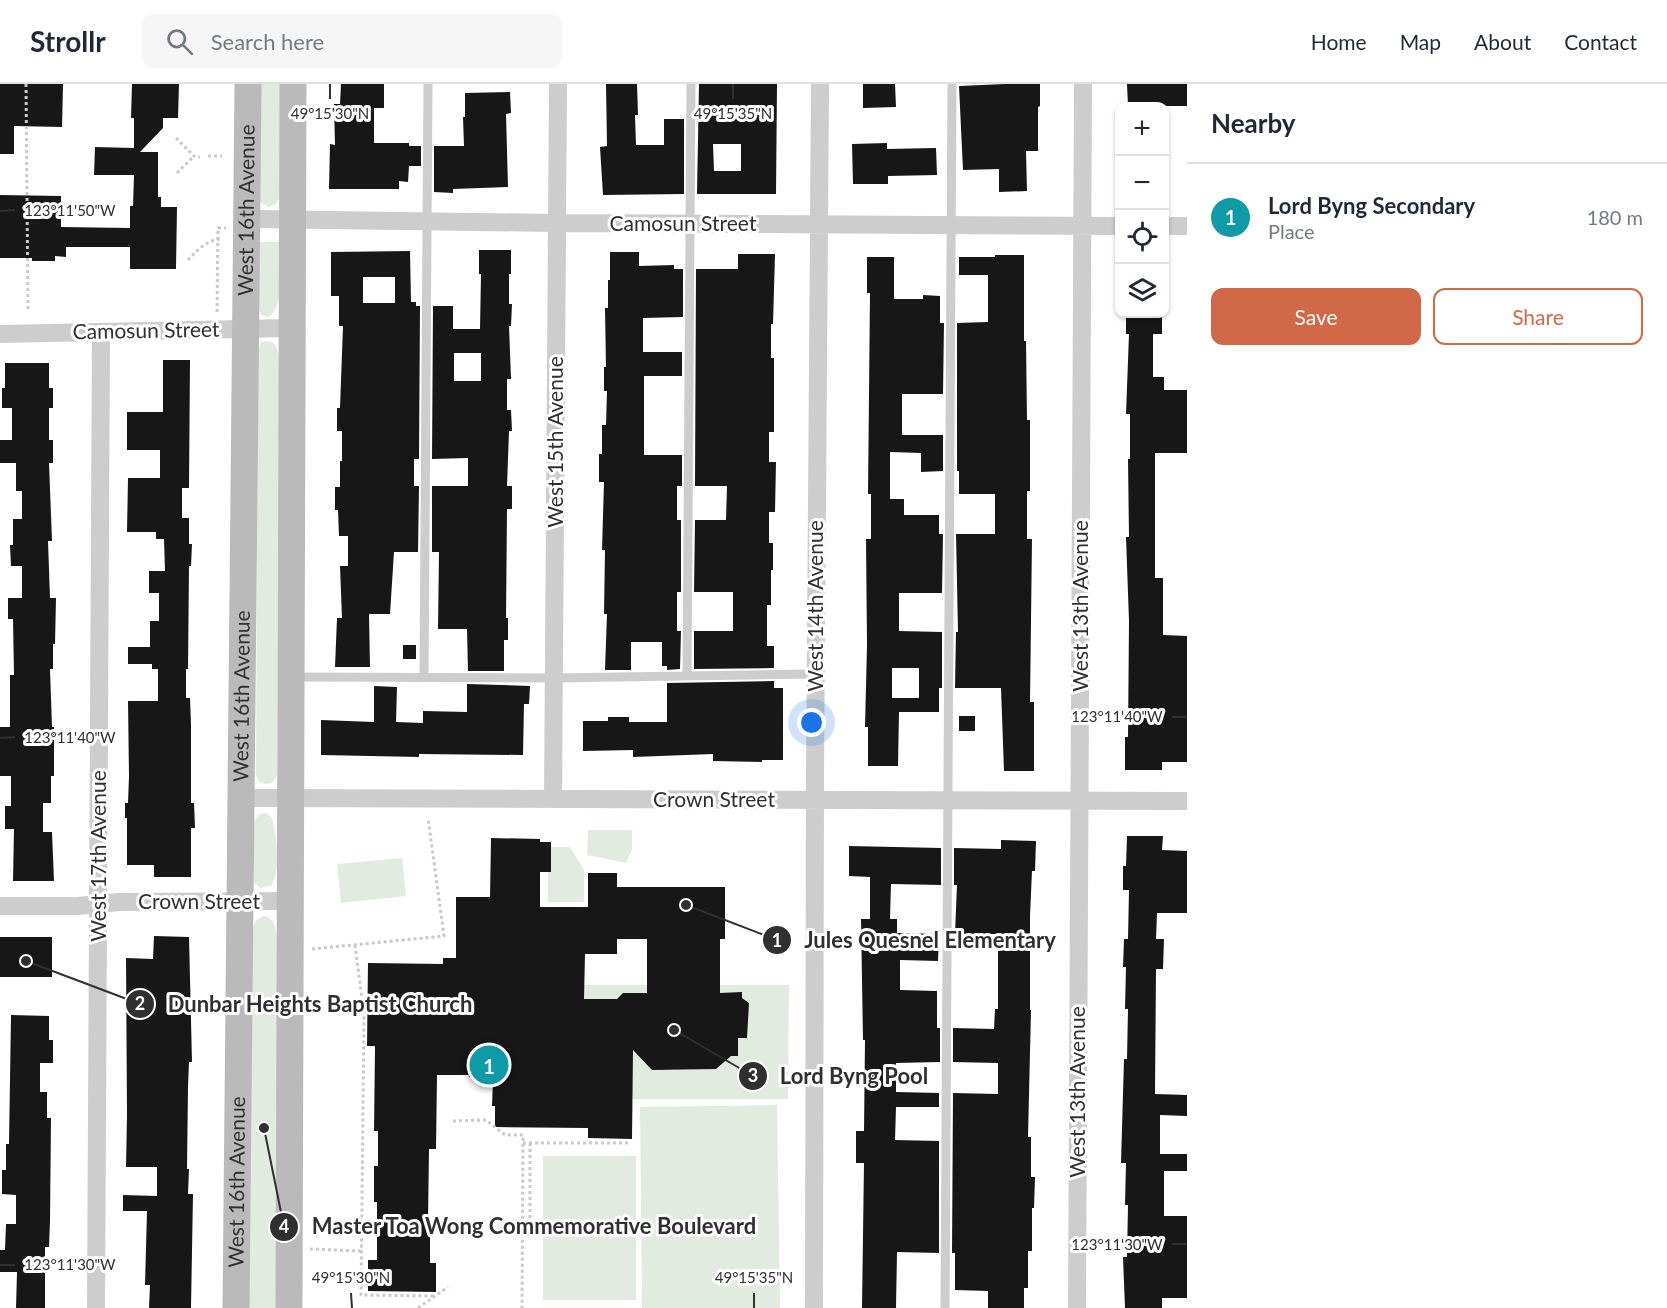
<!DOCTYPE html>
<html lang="en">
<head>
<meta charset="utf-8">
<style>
	body { margin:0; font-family:Lato,sans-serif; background:#f6f6f7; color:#1f2937 }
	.controls { position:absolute; right:18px; top:18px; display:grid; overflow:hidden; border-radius:12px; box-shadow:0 2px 4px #0004 }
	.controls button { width:54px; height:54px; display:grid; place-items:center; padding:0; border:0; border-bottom:2px solid #e0e1e3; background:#fff; color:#1f2937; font:30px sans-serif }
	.you { position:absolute; left:812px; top:639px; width:21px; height:21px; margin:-15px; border:4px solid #fff; border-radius:50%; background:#1a73e8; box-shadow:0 0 0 9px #1a73e833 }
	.badge { display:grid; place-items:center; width:39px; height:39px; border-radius:50%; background:#d16848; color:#fff; font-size:20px; font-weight:700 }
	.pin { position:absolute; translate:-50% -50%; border:3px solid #fff; box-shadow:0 2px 6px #0006 }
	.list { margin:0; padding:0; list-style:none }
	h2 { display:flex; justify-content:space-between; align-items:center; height:78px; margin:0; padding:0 24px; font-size:26px }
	h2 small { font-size:20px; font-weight:400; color:#747a83 }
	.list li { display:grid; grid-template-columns:39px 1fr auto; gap:18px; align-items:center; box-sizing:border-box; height:108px; padding:0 24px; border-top:2px solid #e0e1e3 }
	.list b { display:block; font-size:22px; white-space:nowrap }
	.list p { margin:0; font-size:20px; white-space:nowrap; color:#747a83 }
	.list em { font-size:20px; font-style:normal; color:#747a83 }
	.actions { display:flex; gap:12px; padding:18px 24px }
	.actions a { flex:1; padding:14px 0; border:2px solid #d16848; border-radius:12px; text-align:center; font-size:21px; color:#d16848 }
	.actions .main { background:#d16848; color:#fff }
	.icon { flex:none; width:33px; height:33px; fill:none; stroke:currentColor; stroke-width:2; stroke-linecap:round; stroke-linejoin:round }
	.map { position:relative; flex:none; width:1187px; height:1224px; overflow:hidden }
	header { display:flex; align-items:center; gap:36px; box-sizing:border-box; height:84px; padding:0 30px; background:#fff; border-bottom:2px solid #e0e1e3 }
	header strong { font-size:28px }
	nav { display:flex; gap:33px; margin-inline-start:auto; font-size:21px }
	.search { width:420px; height:54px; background:#f6f6f7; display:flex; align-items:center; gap:15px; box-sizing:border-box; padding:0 21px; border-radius:12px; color:#747a83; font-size:22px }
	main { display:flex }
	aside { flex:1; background:#fff }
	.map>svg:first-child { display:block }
</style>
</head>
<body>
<header>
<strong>Strollr</strong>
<div class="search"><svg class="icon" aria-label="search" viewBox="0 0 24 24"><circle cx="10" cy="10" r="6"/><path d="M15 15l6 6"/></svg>Search here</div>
<nav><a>Home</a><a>Map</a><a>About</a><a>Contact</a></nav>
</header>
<main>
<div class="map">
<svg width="1187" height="1224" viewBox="0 0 1187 1224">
	<rect width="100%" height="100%" fill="#fff"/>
	<path fill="#e2ebe0" d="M260 0H280V113L276 120 269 123 261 119 259 114Z
		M259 158H280C280 176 286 225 268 233L261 231 259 224Z
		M266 257C277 257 278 266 279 275L277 692C273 700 267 702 260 698L256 691 258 267 261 258Z
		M266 729 272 734C277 755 282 781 271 802L260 804 253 798 252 740 260 730Z
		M588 746H632V766L626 779 587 771Z
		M548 763H570L584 786V818H548Z
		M402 774 406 812 341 819 337 780Z
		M266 832 273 837 281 865 279 1224H247L248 857C252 847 253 833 266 832Z
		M584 901H789L788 1015H584Z
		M777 1021 780 1224H642L640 1023Z
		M543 1072H636V1216H543Z"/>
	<path fill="#171717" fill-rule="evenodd" d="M0 0H63L62 43 14 42V70H0Z
		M132 0H179L178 34H163V44L140 68H158V113H161V123H177L176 185H130V163H66V173L55 172V177H32V174H0V111L61 112V143L130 144V122H133L134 91H94L95 63 134 64V34H131Z
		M341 0H384V24H374V59H409V62H421V82H409L408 98 399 97V105H329L330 60 335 61 334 20H340Z
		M606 0H637L638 31H635L636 61H664V35H684V110L603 111 600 63 607 62Z
		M699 0H777L776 110H697ZM713 60H741V87H714Z
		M863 0H895L896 23 863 24Z
		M1005 0H1040V22L1038 23V67H1026L1027 107 999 108V85L963 86 959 2Z
		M1127 0H1187V22H1128Z
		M510 8 511 29 506 30 508 103 453 105V109L434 108V62H464L463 33H465V9Z
		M887 59V65L936 64 937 91 888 92V100H853L852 60Z
		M479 166H511V190H509V220H512L511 242H509L511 295H507V326H511L512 347H509L507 402H512V425H507L506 534H508V556H504V587H468L467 545H438L439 468H432V402H468V374L432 375 433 222H453V245H480L481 190H479ZM454 269H481V297H454Z
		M410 167 411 218H416V222H420L419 375H414V402H419L418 468H394L390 530H369L370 583H335L337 534H342L340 482H348V452H339L338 426H335V403H340V377H342V347H337V324H340L343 242H339V212H331V168ZM363 193H395V219H363Z
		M610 168H639V182L674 181V185H683V233L643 234V268H682V292H644V371H682V402H677V436H681V508H677V547H681L680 585 667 586V582H662V558H631V586H605L607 530H604L605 466H602L604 398H599V370H602V341H606L607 307H604V283H606L605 224H608V196H610Z
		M738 170H775L773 240H771V274H774V348H769V378H776L775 428H769V459H773V486H771V521H767V562H774V584L694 585V547H733V508H694L695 436H726L727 402H695L696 185H738Z
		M995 171H1024V257H1026L1027 336H1030V407H1027V455H1032L1030 618H1034V687H1004L1001 604H955L956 548H958L956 450H995V410H959V387H957V239L988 238V191H959V173H995Z
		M867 173H894V215H923V211L940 212V239H944L943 310H902V351H943V387L921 388V369L890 368V415H904V431H939V450H943L942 509H899V547L942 548V604H939V628H899L898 682H868V643H865L867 561 866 455H871V410H868L870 209H867ZM892 584H919V614H892Z
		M1126 230H1162V250H1153V293H1164V306H1187V369H1155V494H1163V551L1187 552V678H1162V686H1125V653H1128L1129 537 1126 453H1129L1128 375H1130V330H1126L1129 250H1126Z
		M163 276H190L189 404H182V434H189V460H192L191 482H189L188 585H186V614H190L191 641V719H194L195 744H191V793H154V781H127V734H125V719H128L129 692 128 617H158V585H152V580H128V563H150V537H159V509H149V487H165L164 455H156V448H127L128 394H160V366H127V328H163Z
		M5 279H49V304H53V324H49V356H53V379H49L52 457H48L50 514H56L55 560H53V585H50L52 643H54V692H51V719H43V748H52L54 797H13L14 745H5V722H11V692H0V643H10V591H14L13 535H8V514H22V482H11L10 461H13V435H22V407H16V379H0V356H12V324H2V304H5Z
		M403 561H416V575H403Z
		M774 597V604H783V676H762V678L713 677V670L633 673V666L583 667V637H608V633H629V638H667V599Z
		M467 600 530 602 529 620H524L523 671 419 670V673L321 671V636L374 638V602L397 603 396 638 423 639V627L467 628Z
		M959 632H975V647H959Z
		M1127 752H1163L1162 766 1187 767V829H1157L1156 855H1164L1163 885H1156L1155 1010 1187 1011V1032L1160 1031V1070H1187V1087H1164V1132H1187V1214H1162V1224H1125L1123 1173H1127L1128 1121H1125L1126 1079H1121L1124 975H1127L1128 925H1125L1126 883H1123L1124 855H1128L1129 806H1123V782H1126Z
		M491 754 540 755V758H551V788H540V823H588V789H617V803H725V855H720V909L742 908V914L749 919 747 954H738V972H731L716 985 652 986 633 966 632 1055 588 1054V1044L495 1043V1022H492L493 996 469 993V991H437L436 1065H429L428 1136H430V1179H436V1208L368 1207V1176H377V1118H374V1082H378V1047H374L375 962H367L368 879 443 880V874H456V813H490ZM617 855H647V909H623L617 915H584L585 870H617Z
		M1001 756 1036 757 1035 787H1032L1030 832V926H1031L1028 1053H1031V1093H1035L1034 1124H1032V1167H1028V1204H1024V1224H988V1207L955 1206V1169H952L953 1009 998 1010V979L953 978V944L994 945 995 925H998V850H955L957 801H954V764L1001 765Z
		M849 762 941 764V801L891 800 890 835H897V849L939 850 938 877 900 876V906L937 907V944H940V978L896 979V1008L939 1009V1023H896L895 1056 939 1057V1169L897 1168 896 1224H862L864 1079H856V1047H864L865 956H863L861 835H870V793L849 792Z
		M154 852 189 853 192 978H189L188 1003 187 1085H189L188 1110H193L191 1224H149L150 1201H145L147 1127H123V1111L157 1112V1083H126L127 1031 126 874 153 875Z
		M0 853H52V893H0Z
		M11 931 49 932V956H53V979H40V1008H47V1034H51L50 1137 49 1163H45V1224H16L17 1188H0V1166H5L6 1140H16V1111L2 1110V1086H6V1060H9Z"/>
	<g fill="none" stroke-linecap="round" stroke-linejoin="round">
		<path stroke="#cacaca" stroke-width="3" stroke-dasharray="3 3" stroke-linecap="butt" d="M26 0 28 226
			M176 54 194 72 200 73
			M208 72H222
			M177 89 194 72
			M188 176C197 166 207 156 221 155
			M217 228 218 144H226
			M355 861 364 930 361 1211 436 1212
			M312 865 444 852 428 734
			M453 1037 486 1036 505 1051H523L522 1224
			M523 1059H630
			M523 1145H530V1059
			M310 1165 361 1167
			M418 1224 448 1203"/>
		<path stroke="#cdcdcd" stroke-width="9" d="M687 592 691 0
			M293 593 554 594 816 590
			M424 593 428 0
			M945 1224 952 0"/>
		<path stroke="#cdcdcd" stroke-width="18" d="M247 135 557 139 1120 142
			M1164 142H1187
			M0 250 291 244
			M242 714 1187 717
			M553 715 558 0
			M0 822H78L119 818 290 817
			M96 1224 101 248
			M814 1224 815 694 820 0
			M1077 1224 1083 0"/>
		<g stroke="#bababa" stroke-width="27">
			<path id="s1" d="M236 1224 248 0"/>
			<path d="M289 1224 293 0"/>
		</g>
	</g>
	<path fill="none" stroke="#303030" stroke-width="2" d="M330 0V15M733 0V15M0 127 15 126M1172 633H1187M0 654 15 653M1172 1160H1187M0 1181H15M351 1209 352 1224M754 1209V1224"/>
	<g text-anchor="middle" stroke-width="6" stroke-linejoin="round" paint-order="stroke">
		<g font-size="21" fill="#303030" stroke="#fff">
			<text dy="7" stroke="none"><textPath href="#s1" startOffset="1098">West 16th Avenue</textPath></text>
			<text x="683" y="147">Camosun Street</text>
			<text transform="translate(146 247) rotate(-1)" y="7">Camosun Street</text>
			<text transform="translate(556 358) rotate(-90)" y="7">West 15th Avenue</text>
			<text transform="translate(816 522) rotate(-90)" y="7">West 14th Avenue</text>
			<text transform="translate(1081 522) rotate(-90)" y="7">West 13th Avenue</text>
			<text dy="7" stroke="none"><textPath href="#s1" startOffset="612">West 16th Avenue</textPath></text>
			<text x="714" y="723">Crown Street</text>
			<text transform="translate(99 772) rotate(-90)" y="7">West 17th Avenue</text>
			<text x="199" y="825">Crown Street</text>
			<text transform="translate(1078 1008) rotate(-90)" y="7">West 13th Avenue</text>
			<text dy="7" stroke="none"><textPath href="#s1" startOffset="126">West 16th Avenue</textPath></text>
		</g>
	</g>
	<g font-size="15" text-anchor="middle" fill="#303030" stroke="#fff" stroke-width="6" stroke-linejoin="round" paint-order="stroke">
		<text x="330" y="35">49°15'30"N</text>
		<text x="733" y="35">49°15'35"N</text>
		<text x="70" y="132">123°11'50"W</text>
		<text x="1117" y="638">123°11'40"W</text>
		<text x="70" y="659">123°11'40"W</text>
		<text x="1117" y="1166">123°11'30"W</text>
		<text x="70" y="1186">123°11'30"W</text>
		<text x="351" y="1199">49°15'30"N</text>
		<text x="754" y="1199">49°15'35"N</text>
	</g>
	<path fill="none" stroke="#303030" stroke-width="2" d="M686 821L777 856M26 877L140 920M674 946L753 992M264 1044L284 1143"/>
	<g fill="#303030" stroke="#fff" stroke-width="2">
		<circle cx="686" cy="821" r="6"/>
		<circle cx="26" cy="877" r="6"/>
		<circle cx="674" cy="946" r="6"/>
		<circle cx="264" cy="1044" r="6"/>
		<circle cx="777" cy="856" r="15"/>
		<circle cx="140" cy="920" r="15"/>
		<circle cx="753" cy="992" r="15"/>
		<circle cx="284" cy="1143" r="15"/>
	</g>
	<g font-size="18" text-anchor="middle" font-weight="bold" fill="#fff">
		<text x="777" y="863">1</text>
		<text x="140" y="926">2</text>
		<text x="753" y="998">3</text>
		<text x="284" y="1149">4</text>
	</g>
	<g font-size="22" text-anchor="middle" font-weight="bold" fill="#303030" stroke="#fff" stroke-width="6" stroke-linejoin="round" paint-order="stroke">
		<text x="930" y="864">Jules Quesnel Elementary</text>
		<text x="320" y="928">Dunbar Heights Baptist Church</text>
		<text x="854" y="1000">Lord Byng Pool</text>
		<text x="534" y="1150">Master Toa Wong Commemorative Boulevard</text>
	</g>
</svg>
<div class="controls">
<button>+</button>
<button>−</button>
<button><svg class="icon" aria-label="locate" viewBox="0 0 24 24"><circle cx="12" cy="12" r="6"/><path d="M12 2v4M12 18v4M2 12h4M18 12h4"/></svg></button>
<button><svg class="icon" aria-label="layers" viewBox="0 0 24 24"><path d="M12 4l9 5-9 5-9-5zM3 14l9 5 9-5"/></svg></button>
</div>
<div class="you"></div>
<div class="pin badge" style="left:489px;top:981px;background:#0f9aa8">1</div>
</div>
<aside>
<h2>Nearby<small></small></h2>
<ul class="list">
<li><span class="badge" style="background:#0f9aa8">1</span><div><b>Lord Byng Secondary</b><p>Place</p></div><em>180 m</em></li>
</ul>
<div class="actions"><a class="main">Save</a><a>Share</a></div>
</aside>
</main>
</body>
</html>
